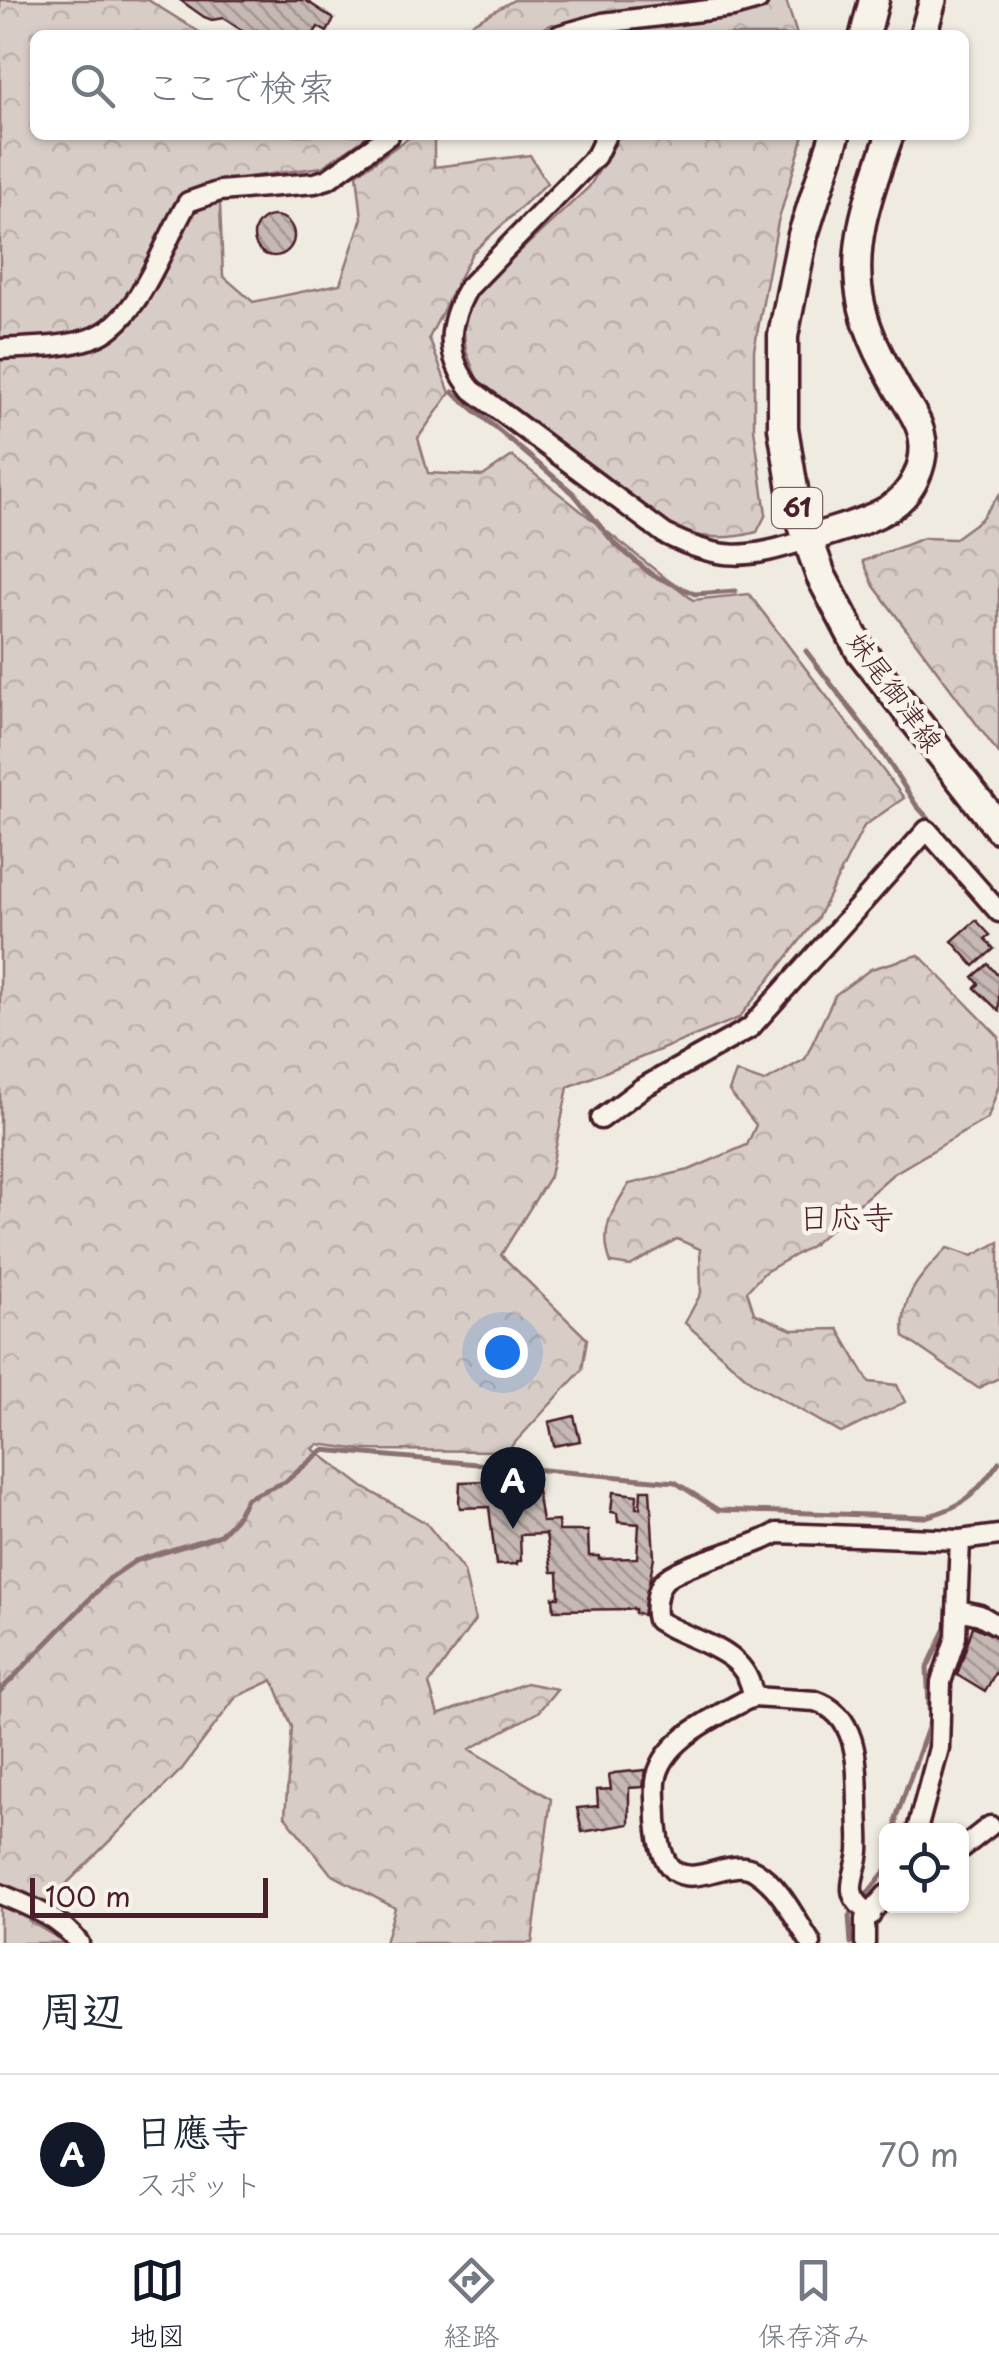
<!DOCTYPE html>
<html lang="ja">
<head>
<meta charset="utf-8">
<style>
	body { margin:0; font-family:"Playpen Sans","Klee One",sans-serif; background:#f2f2f3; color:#1f2937 }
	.controls { position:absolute; right:30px; bottom:30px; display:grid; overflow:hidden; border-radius:15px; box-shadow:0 2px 8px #0004 }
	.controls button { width:90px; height:90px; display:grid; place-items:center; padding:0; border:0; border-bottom:2px solid #e0e1e3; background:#fff; color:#1f2937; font:50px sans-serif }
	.scale { position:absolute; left:30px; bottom:25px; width:238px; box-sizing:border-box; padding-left:10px; border:5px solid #4a1f2b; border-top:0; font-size:28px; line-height:35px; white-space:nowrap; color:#4a1f2b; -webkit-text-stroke:8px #f7f3e8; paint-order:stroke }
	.you { position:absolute; left:502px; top:1352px; width:35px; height:35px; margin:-25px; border:8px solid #fff; border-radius:50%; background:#1a73e8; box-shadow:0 0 0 15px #1a73e833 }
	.badge { display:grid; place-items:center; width:65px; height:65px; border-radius:50%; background:#111827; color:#fff; font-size:32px; font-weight:700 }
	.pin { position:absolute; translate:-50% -82px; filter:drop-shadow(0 2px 5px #0008) }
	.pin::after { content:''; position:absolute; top:52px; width:35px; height:30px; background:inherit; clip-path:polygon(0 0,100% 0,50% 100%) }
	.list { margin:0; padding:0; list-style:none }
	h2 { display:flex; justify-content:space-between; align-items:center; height:130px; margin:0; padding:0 40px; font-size:42px }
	h2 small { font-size:32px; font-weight:400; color:#747a83 }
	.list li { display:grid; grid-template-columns:65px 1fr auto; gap:30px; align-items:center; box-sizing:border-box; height:160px; padding:0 40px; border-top:2px solid #e0e1e3 }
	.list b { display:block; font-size:38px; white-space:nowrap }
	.list p { margin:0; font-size:32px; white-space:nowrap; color:#747a83 }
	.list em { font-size:32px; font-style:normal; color:#747a83 }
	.icon { flex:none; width:55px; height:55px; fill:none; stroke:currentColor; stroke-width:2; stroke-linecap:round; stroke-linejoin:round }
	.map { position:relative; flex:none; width:999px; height:1943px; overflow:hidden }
	.search { position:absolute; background:#fff; box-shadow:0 2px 8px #0004; left:30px; right:30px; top:30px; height:110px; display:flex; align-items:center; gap:25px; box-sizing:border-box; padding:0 35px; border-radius:15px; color:#747a83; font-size:38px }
	.sheet { height:290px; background:#fff }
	nav { display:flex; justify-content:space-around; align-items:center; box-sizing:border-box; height:140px; border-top:2px solid #e0e1e3; background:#fff; font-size:28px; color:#747a83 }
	nav a { display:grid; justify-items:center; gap:5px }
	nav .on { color:#111827 }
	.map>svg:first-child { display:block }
</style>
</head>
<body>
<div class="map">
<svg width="999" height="1943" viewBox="0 0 999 1943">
	<defs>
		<pattern id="forest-crowns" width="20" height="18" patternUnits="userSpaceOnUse" patternTransform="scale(2.5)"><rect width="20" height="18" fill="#d8cdc6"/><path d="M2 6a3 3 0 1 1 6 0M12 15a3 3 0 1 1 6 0" fill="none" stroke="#bbb0aa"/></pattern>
		<pattern id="building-back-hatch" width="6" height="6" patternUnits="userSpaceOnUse" patternTransform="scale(2.5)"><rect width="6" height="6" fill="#c6b8b3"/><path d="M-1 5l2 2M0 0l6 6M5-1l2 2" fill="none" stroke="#a39592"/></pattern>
	</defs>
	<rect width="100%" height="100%" fill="#f0ebe0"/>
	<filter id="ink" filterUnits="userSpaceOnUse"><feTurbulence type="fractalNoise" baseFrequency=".01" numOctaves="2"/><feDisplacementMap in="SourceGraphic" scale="20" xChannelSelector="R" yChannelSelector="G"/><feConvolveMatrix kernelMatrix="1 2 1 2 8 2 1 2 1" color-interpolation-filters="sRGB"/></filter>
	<g filter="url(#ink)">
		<path fill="url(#forest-crowns)" stroke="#917678" stroke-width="2.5" d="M0 0H148L204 35H35V135H369L322 167 226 180 220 205 223 276 253 302 340 284 362 218 357 174 413 135H434V167L530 155 547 183 472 253 429 338 450 393 418 438 428 473 483 476 512 456 693 600 749 594 904 798 864 826 817 919 739 1018 568 1087 550 1176 501 1255 587 1339 582 1370 507 1451 362 1450 318 1444 313 1449 363 1487 426 1523 464 1571 475 1620 429 1684 438 1715 526 1683 557 1689 538 1712 470 1749 551 1799 532 1943H385L395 1908 331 1874 285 1816 292 1727 273 1680 236 1697 182 1769 29 1921 66 1943H0Z
			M514 0H786L797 35H583L553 24 527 35H467L471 24Z
			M618 135H804L778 222 754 350V429L766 514 757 532C728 540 707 538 678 532L477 379 466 351 463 323 473 295 589 187 616 143Z
			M999 495V754L874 586 863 561 924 538 954 539 980 520Z
			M919 955 999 1037V1085L988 1118 893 1174 811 1246 765 1272 747 1291 754 1313 792 1330 838 1329 869 1382 897 1385 905 1402 841 1433 753 1383 685 1323 701 1293 700 1249 677 1239 630 1266 611 1263C599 1231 611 1212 629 1184L689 1170 747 1145 756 1125 729 1091 736 1072 764 1082 805 1059 835 995 871 969Z
			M999 1242V1378L978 1388 904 1337C899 1296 920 1277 947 1248L972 1256Z"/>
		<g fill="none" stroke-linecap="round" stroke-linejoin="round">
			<path stroke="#8b6f72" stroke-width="5" d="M453 392 573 493 614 543 652 575 695 594 735 591
				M806 651 877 744 916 805 999 897
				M0 1691 110 1578 135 1561 220 1535 236 1518 247 1498 285 1482 323 1450 675 1482 718 1510 925 1517C964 1507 975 1495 999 1462
				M896 1830V1818L930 1722 927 1668 946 1628 950 1565
				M862 1900 886 1870
				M851 1943 849 1916 855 1908"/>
		</g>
		<path fill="url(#building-back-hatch)" stroke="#4a1f2b" stroke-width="2.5" d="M180 0H305L334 19 327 32 318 27 313 35H265L257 30 249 35 223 18 212 20 204 17Z
			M254 236a20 20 0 1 1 40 0a20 20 0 1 1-40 0Z
			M976 920 990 935 985 939 994 949 974 966 952 941Z
			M988 964 999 977V1011L975 988 979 984 973 977Z
			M574 1416 580 1441 554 1446 549 1422Z
			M486 1481V1486L536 1484 542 1522 558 1521 559 1531H588L589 1556H599V1559L637 1558 639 1524 618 1522 617 1513 611 1512 613 1492 637 1495 636 1508H640L641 1490H650L654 1557 643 1615 635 1614V1609L554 1610 553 1597H559L558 1572H552L546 1534 520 1535 521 1561H517V1564L496 1565 489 1507 460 1508 459 1503 460 1482Z
			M973 1626 999 1638V1675L995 1673 985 1692 957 1675Z
			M646 1770 643 1787 629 1788V1824L582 1832 577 1808 598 1806 597 1790 611 1789 609 1776 614 1773Z"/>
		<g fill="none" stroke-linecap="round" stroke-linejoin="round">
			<defs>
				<path id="street" d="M560 35 603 23 733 7 758 0
					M606 135 596 156 468 288C447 324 444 356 472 390L665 534C720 562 749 559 806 540
					M0 349C29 347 64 348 92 338 140 322 163 242 188 202L220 191 315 183 328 179 389 135
					M601 1119 642 1088 750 1028 927 830 999 912
					M959 1610 980 1615 999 1626
					M753 1697C748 1647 692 1643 657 1620 654 1610 656 1591 663 1582 677 1564 752 1549 777 1533L960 1540 999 1535
					M917 1830 939 1748 941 1682 956 1637 960 1540
					M962 1848 990 1826
					M0 1894C29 1906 59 1917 79 1943
					M811 1943C795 1919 781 1887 755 1871 730 1856 697 1888 673 1870 661 1860 658 1835 657 1820 657 1808 655 1794 656 1782 660 1742 713 1718 744 1701L753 1697 815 1701C859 1715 857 1766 858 1803 858 1819 860 1835 859 1851 858 1864 851 1878 852 1890 853 1901 863 1908 871 1915
					M865 1943V1919L886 1895"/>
				<path id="secondary" d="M923 35 933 0
					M806 540C832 530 862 524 886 510 912 496 929 462 921 432 917 417 907 404 899 391 884 364 869 337 862 307 848 247 870 191 890 135"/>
				<path id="primary" d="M865 35 874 0
					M835 135 803 235 783 336V428L795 502 821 576 860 650 999 828"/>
			</defs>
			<use href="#street" stroke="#4a1f2b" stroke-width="25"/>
			<use href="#secondary" stroke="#4a1f2b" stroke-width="32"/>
			<use href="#primary" stroke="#4a1f2b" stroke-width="35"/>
			<use href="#street" stroke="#f7f3e8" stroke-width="18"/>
			<use href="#secondary" stroke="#f7f3e8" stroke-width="25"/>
			<use href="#primary" stroke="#f7f3e8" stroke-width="28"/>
		</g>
	</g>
	<g text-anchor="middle" stroke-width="9" stroke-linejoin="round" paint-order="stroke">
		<rect fill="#f7f3e8" stroke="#7e5f64" stroke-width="2.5" x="772" y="488" width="50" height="40" rx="8"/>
		<g font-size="25" font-weight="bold" fill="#4a1f2b">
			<text x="797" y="517">61</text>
		</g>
		<g font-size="28" fill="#4a1f2b" stroke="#f7f3e8">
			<text transform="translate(895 692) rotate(54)" y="10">妹尾御津線</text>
		</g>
		<g font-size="32" fill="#4a1f2b" stroke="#f7f3e8">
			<text x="846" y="1229">日応寺</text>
		</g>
	</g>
</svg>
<div class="controls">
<button><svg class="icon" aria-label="locate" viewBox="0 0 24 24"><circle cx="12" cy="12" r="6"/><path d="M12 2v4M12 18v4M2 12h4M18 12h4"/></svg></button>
</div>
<div class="scale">100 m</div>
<div class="you"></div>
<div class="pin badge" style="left:513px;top:1529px">A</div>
<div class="search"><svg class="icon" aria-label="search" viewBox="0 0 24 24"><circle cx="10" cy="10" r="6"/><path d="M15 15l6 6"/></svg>ここで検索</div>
</div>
<section class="sheet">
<h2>周辺<small></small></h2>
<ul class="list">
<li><span class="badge">A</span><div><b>日應寺</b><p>スポット</p></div><em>70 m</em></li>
</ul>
</section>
<nav>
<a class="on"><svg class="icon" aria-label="map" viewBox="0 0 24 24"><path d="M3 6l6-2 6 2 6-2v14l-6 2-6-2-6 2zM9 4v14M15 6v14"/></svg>地図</a>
<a><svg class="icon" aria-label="directions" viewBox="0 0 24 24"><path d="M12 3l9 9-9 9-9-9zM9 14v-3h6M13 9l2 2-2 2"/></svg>経路</a>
<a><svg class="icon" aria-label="saved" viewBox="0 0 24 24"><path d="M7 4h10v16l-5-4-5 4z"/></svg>保存済み</a>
</nav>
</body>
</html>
